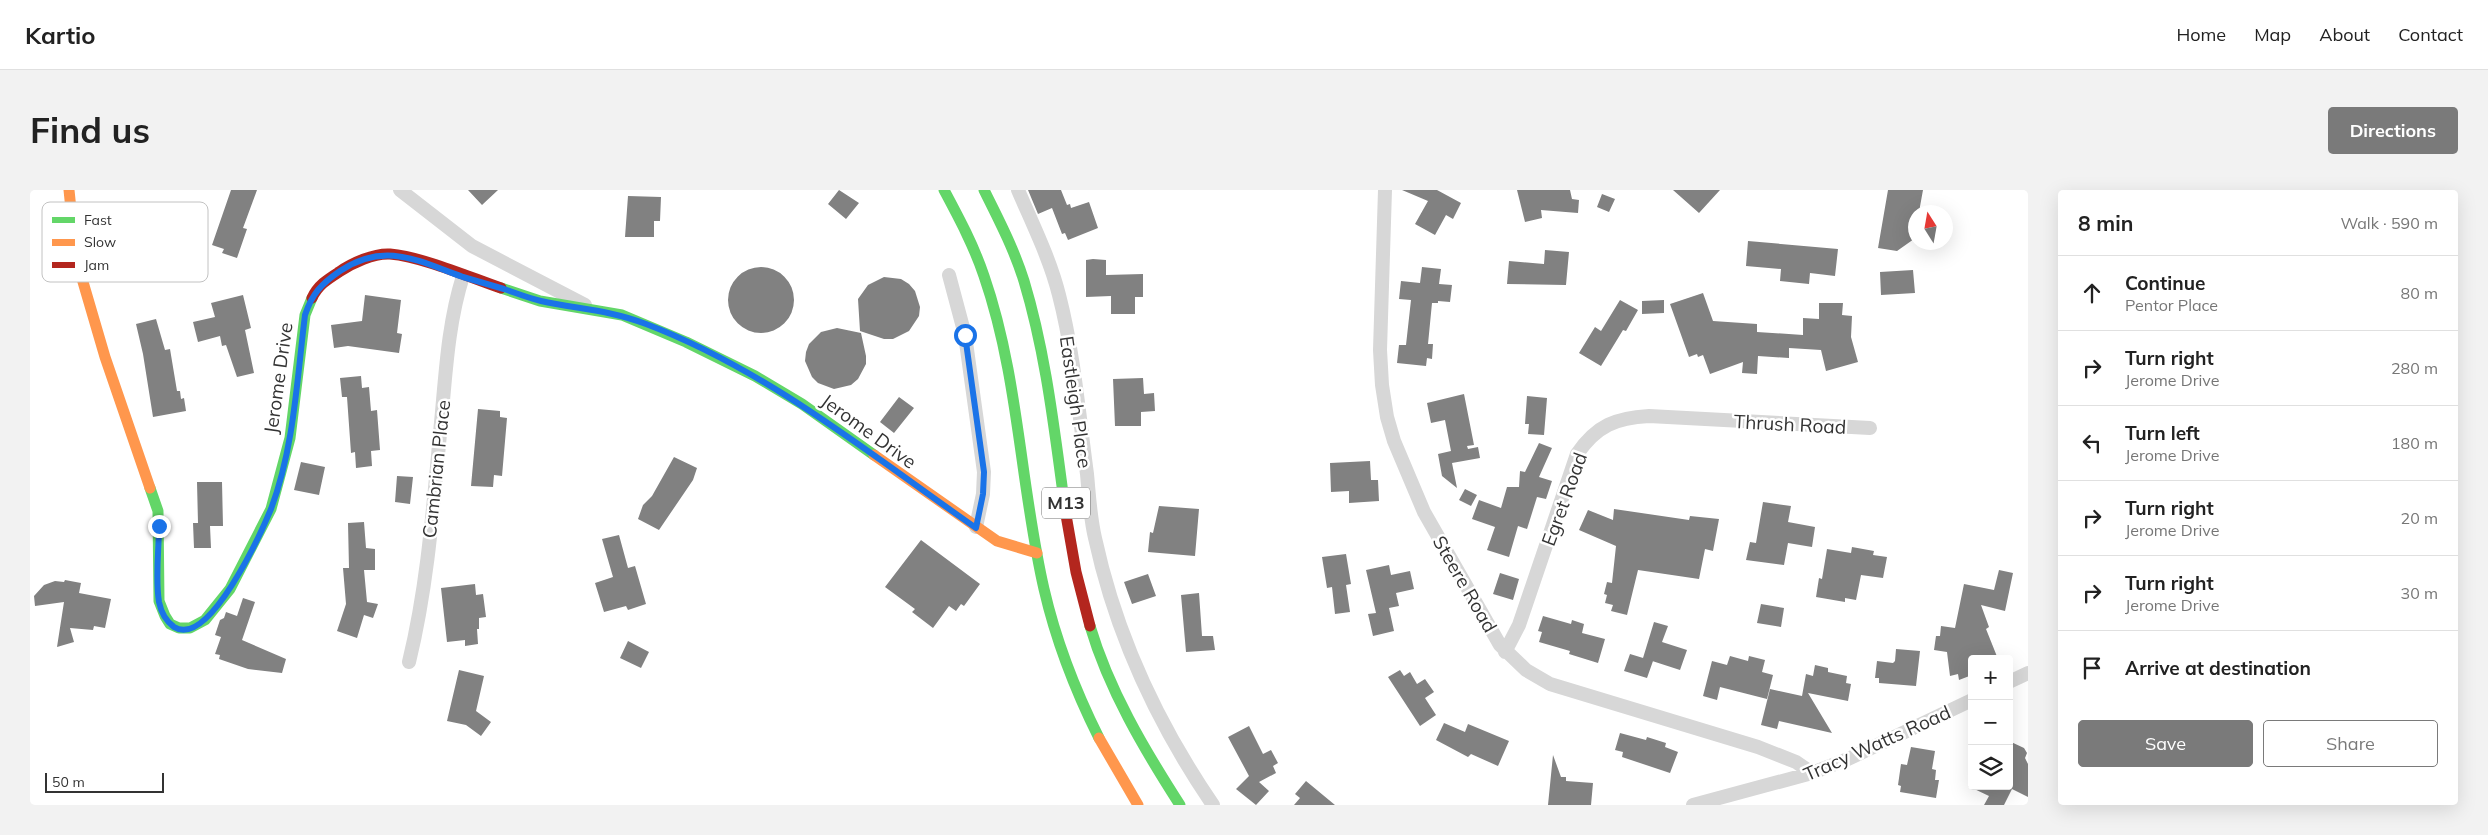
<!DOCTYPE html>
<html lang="en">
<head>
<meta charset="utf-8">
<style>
	body { margin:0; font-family:Mulish,sans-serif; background:#f2f2f2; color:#222 }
	.controls { position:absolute; right:15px; bottom:15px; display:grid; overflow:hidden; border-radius:5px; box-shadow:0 5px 20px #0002 }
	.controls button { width:45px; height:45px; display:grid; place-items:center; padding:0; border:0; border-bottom:1px solid #e0e0e0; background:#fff; color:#222; font:25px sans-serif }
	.compass { position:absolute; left:1878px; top:15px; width:45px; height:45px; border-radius:50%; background:#fff; box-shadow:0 5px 20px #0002; rotate:349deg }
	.scale { position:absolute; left:15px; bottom:12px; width:119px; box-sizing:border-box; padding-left:5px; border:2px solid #333; border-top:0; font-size:14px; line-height:18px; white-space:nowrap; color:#333; -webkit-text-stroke:4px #fff; paint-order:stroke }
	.stop { position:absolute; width:15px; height:15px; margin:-11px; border:4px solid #1a73e8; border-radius:50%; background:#fff }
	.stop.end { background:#1a73e8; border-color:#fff; box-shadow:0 1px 5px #0008 }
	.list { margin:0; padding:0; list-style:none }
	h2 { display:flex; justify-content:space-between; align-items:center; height:65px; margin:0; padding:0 20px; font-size:21px }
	h2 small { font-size:16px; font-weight:400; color:#767676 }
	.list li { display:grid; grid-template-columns:32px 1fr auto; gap:15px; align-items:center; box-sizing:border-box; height:75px; padding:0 20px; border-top:1px solid #e0e0e0 }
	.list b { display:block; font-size:19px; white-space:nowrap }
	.list p { margin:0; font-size:16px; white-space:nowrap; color:#767676 }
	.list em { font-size:16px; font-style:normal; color:#767676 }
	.actions { display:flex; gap:10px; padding:15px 20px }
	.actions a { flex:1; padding:11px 0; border:1px solid #7a7a7a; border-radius:5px; text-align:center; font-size:18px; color:#7a7a7a }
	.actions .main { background:#7a7a7a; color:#fff }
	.icon { flex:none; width:28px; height:28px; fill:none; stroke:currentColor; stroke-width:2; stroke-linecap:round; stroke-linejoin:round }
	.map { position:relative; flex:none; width:1998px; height:615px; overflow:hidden; border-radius:5px }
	header { display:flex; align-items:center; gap:30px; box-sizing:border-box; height:70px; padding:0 25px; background:#fff; border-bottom:1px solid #e0e0e0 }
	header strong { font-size:24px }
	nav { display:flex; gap:28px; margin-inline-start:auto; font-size:18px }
	.intro { display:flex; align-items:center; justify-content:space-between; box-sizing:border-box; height:120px; padding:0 30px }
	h1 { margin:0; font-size:35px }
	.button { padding:12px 22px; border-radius:5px; background:#7a7a7a; color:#fff; font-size:18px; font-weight:700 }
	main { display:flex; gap:30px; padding:0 30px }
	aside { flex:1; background:#fff; border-radius:5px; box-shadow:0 5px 20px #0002 }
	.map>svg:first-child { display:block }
</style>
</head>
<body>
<header>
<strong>Kartio</strong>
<nav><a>Home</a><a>Map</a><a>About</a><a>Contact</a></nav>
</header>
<div class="intro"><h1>Find us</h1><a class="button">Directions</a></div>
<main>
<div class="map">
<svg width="1998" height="615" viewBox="0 0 1998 615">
	<rect width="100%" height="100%" fill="#fff"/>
	<path fill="#818181" d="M201 0H227L213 38 217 39 207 68 192 63 194 59 182 55Z
		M438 0H468L452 15Z
		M809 0 829 13 816 29 798 14Z
		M998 0H1031L1037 15 1040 14 1041 18 1059 12 1068 38 1038 50 1035 43 1032 44 1022 18 1008 24Z
		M1372 0H1407L1431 13 1423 29 1416 25 1405 45 1385 34 1398 11Z
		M1487 0H1540L1542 9 1549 10 1548 23 1511 20 1512 28 1495 32Z
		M1643 0H1690L1669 23Z
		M1858 0H1893L1889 22H1886L1884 49 1867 61 1848 58Z
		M1572 4 1585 9 1579 22 1567 17Z
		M598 6 631 7 630 31H624V47H595Z
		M1718 51 1808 59 1805 86 1780 83 1779 94 1750 91 1751 79 1716 76Z
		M1515 60 1539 62 1536 95 1477 94 1479 71 1514 74Z
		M1063 69 1076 70V85L1113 84V107H1105V124H1081V106L1056 107V70Z
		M1392 77 1411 79 1409 94 1422 95 1420 112 1408 111V113H1402L1398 154H1403L1402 169 1397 168 1396 176 1367 173 1369 155H1376L1381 110 1369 109 1371 91 1390 93Z
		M698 110a33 33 0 1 1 66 0a33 33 0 1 1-66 0Z
		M1883 80 1885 103 1851 105 1850 82Z
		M854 87 871 89 879 94 885 101 890 117 889 126 879 141 863 149H854L830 141 828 109 838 95Z
		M1673 103 1683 131 1727 134V142L1773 145V128L1789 129V113H1813L1812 125 1822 126 1821 147 1828 172 1796 181 1791 160 1759 158V168L1728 166 1727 184 1712 183 1713 172 1680 184 1673 165 1668 167 1667 164 1659 167 1640 114Z
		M213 105 221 138 215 140 224 183 207 187 196 155 192 156 190 146 168 152 163 132 185 127 181 113Z
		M335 105 371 110 367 143 372 144 369 163 318 156 304 158 301 135 332 131Z
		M1590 110 1608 120 1596 141 1593 140 1571 176 1549 163 1565 137 1571 141Z
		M1634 110V123L1612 124V111Z
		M126 129 135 160 140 159 147 201H150L151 209 154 208 156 221 123 227 113 164 106 134Z
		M807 138 831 143 836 166V174L828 189 821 195 804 199 788 193 782 187 775 171 776 162 779 154 791 142Z
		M331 186 332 198 339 197 341 221 347 220 350 260 341 261 342 276 326 278 325 262 321 263 317 207H312L310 188Z
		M1113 188 1114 204 1124 203 1125 221 1111 222V236H1085L1083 189Z
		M1434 204 1444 255 1437 256 1438 259 1448 257 1450 268 1422 273 1427 298 1412 286 1408 264 1421 261 1415 230 1401 233 1397 213Z
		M1497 206 1517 208 1514 245 1498 244 1499 234H1495Z
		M869 207 884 218 864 243 850 232Z
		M448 219 470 221V227L477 228 472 286 464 285 463 297 441 296Z
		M1509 253 1522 258 1509 287 1522 291 1516 309 1507 307 1497 339 1488 336 1479 367 1457 360 1465 337 1442 329 1449 310 1471 318 1477 297H1489L1490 281 1495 282Z
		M644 267 667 278 663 290 629 340 608 329 613 315 622 306Z
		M1340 271 1341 290H1348L1349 311 1319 313V301L1301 302 1300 273Z
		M271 272 295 277 289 305 264 300Z
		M367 286 383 287 380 314 365 312Z
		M167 292H192L193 336H180L181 358H164L163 333H168Z
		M1435 299 1447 305 1441 316 1429 310Z
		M1733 312 1761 316 1758 332 1785 337 1782 357 1758 353 1754 375 1716 370 1720 352 1726 353Z
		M1129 316 1169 319 1165 366 1118 362 1120 342 1123 343Z
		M1584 319 1659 330 1660 326 1689 329 1683 361 1675 359 1669 389 1608 380 1597 425 1581 421 1583 415 1575 413 1577 405 1574 404 1577 392 1582 393 1586 356 1549 340 1558 320 1583 330Z
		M334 332 336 358 345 359V380H334L337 412 348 414 343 428 334 425 327 448 307 441 316 414 313 378H319L318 333Z
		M589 345 598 378 605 376 616 414 598 420 596 416 574 422 565 393 583 387 572 349Z
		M891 350 950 394 934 416 931 414 926 421 919 416 903 438 882 422 885 419 855 397Z
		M1822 357 1844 361 1843 365 1857 367 1853 388 1831 385 1826 410 1815 408V412L1786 407 1789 388 1792 389 1797 359 1821 363Z
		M1316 364 1321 394 1316 395 1320 422 1305 424 1302 397 1297 398 1292 367Z
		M1359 375 1361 385 1380 381 1384 399 1366 403 1369 416 1359 418 1364 441 1343 446 1338 424 1346 423 1336 380Z
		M1969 380 1983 383 1975 421 1951 415 1959 437 1956 439 1968 469H1942V485L1929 490 1928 484 1920 486 1917 462 1904 460 1906 446H1910L1911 436 1925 438 1934 394 1964 400Z
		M1470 383 1489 389 1483 410 1463 404Z
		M1118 384 1126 406 1102 414 1094 392Z
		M35 390 51 393 49 403 81 409 75 438 64 436 63 440 40 438 44 452 27 457 34 412 5 416 4 406 14 395 25 391 34 392Z
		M445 394 446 405 453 404 456 427 449 428V439H447L448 454 435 456V450L417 452 411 398Z
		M1169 403 1172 446H1183L1185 460 1156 462 1151 405Z
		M213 408 225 412 212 450 256 469 252 483 218 479 189 469 190 465 185 464 191 447 185 445 190 430 194 428 196 422 207 426Z
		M1731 414 1754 418 1751 437 1727 433Z
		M1513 426 1541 434 1542 430 1554 434 1552 443 1575 449 1568 473 1539 464 1540 461 1509 452 1512 442 1508 441Z
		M1624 432 1638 436 1632 452 1657 460 1650 480 1613 468Z
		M598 451 619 462 611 478 590 468Z
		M1866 459 1890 461 1886 496 1849 493V488H1845L1847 471 1863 473 1865 471Z
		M1600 464 1623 471 1617 488 1594 481Z
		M1700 466 1718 471 1719 466 1735 470 1732 482 1743 485 1737 509 1690 497 1687 510 1673 506 1682 471 1697 475Z
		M1785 475 1798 478V482L1817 486 1816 493 1821 494 1818 511 1778 503 1802 543 1749 531 1747 539 1731 535 1740 499 1772 506 1776 484 1783 486Z
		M429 480 454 486 446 521 461 532 451 546 436 535 417 531Z
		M1370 480 1374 486 1380 482 1387 494 1395 489 1404 502 1395 508 1406 525 1390 536 1358 487Z
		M1414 533 1435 542 1438 534 1479 551 1468 576 1441 564 1438 567 1406 550Z
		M1219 536 1233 564 1241 560 1248 573 1243 576 1246 583 1229 592 1239 601 1226 615 1206 599 1219 586 1198 547Z
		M1590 543 1616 550 1617 547 1636 553 1635 557 1648 562 1640 583 1592 567 1593 562 1585 560Z
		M1979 551 1994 558 1997 563 1995 568 1998 574V607L1982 599 1974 615H1954L1959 606 1938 596H1979Z
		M1881 557 1905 561 1902 579 1906 580 1905 590H1909L1906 608 1870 602 1871 596 1868 595 1871 574 1877 575Z
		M1523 565 1531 587H1536V591L1563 593 1561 615H1518Z
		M1276 591 1305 615H1264L1270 608 1265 604Z"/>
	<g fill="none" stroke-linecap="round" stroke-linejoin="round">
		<path stroke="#d7d7d7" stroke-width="14" d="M370 0 442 56 555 115
			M988 0C1003 35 1020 69 1029 105 1044 163 1049 225 1057 284 1059 305 1060 327 1065 348 1086 445 1127 533 1183 615
			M1355 0 1350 160 1352 195 1357 227 1364 251 1394 322 1470 455 1496 480 1520 494 1728 557 1766 572 1782 583
			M919 85 935 145 954 282 953 304 946 337
			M1475 462 1489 435 1547 264C1567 235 1586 228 1619 226L1840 238
			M379 472C399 390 404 305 412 222 416 177 419 130 433 86
			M1979 492 1998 483
			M1663 615 1782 583 1818 569 1942 510"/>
		<path stroke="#63d668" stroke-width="11" d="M914 0C929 28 944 56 954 86 989 187 990 295 1014 399 1026 451 1045 500 1069 548
			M954 0C969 30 984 59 994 91 1017 167 1025 247 1036 325
			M471 98 510 111 592 125 656 152 725 186 772 214 844 265
			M120 298 128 321 129 411 135 426 140 434 149 438H160L175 430 200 399 241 319 260 248 275 125 282 108
			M1060 436C1079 500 1114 559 1150 615"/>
		<path stroke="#ff974d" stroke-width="11" d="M39 0 46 68 75 167 120 298
			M844 265 967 351 1007 363
			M1069 548 1108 615"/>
		<path stroke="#b3261e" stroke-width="11" d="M282 108C288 95 298 89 309 82 322 73 344 63 360 64 393 67 439 87 471 98
			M1036 325 1046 382 1060 436"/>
	</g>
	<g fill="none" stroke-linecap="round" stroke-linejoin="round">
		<path stroke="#1a73e8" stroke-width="6" d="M129 336C129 360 125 388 129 412 131 422 136 431 144 437 179 459 231 343 241 319 264 258 267 189 275 125 282 104 291 94 310 81 355 51 388 71 433 87 447 91 460 95 474 99 486 103 498 108 511 111 547 119 580 120 616 134 737 180 840 264 946 338L953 304 954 282 935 145"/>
	</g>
	<g text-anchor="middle" stroke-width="5" stroke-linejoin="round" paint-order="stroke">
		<rect fill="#fff" stroke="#707070" stroke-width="1" x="1012" y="297.5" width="48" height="31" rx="4"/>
		<g font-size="18" font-weight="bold" fill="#333">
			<text x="1036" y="319">M13</text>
		</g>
		<g font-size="19" fill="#333" stroke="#fff">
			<text transform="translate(248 188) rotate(-82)" y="7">Jerome Drive</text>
			<text transform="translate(1046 212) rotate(82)" y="7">Eastleigh Place</text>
			<text transform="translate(1760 234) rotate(3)" y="7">Thrush Road</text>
			<text transform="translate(839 241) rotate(36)" y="7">Jerome Drive</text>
			<text transform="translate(406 279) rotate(-84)" y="7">Cambrian Place</text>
			<text transform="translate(1534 309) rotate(-70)" y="7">Egret Road</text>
			<text transform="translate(1435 394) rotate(60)" y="7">Steere Road</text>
			<text transform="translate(1847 553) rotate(-24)" y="7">Tracy Watts Road</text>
		</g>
	</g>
	<rect x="12" y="12" width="166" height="80" rx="8" fill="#fff" stroke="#c2c2c2" stroke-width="1"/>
	<rect x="22" y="27" width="23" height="6" fill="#63d668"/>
	<rect x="22" y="49" width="23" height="7" fill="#ff974d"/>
	<rect x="22" y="72" width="23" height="6" fill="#b3261e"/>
	<g font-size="14" fill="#333">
		<text x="54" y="35">Fast</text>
		<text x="54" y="57">Slow</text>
		<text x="54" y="80">Jam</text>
	</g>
</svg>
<div class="controls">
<button>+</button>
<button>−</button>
<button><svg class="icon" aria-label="layers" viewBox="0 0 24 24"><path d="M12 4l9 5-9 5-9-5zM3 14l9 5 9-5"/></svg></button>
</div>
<svg class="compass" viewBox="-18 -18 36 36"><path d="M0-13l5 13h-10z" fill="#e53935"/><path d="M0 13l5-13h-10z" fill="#767676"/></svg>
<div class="scale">50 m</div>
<div class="stop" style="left:935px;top:145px"></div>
<div class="stop end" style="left:129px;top:336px"></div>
</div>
<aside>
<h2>8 min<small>Walk · 590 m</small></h2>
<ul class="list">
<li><svg class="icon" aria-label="ahead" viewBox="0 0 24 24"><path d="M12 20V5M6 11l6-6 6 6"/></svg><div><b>Continue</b><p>Pentor Place</p></div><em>80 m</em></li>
<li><svg class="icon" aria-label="right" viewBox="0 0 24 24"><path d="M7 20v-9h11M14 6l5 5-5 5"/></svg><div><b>Turn right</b><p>Jerome Drive</p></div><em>280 m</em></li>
<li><svg class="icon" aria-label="left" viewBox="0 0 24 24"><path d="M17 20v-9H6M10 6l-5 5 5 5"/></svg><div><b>Turn left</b><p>Jerome Drive</p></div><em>180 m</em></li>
<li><svg class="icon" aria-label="right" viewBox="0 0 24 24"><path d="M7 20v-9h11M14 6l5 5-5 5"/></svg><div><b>Turn right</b><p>Jerome Drive</p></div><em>20 m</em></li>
<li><svg class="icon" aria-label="right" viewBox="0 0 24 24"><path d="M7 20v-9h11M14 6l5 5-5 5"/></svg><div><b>Turn right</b><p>Jerome Drive</p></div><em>30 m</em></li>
<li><svg class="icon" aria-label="arrive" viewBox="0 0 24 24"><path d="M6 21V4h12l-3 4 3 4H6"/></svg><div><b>Arrive at destination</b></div></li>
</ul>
<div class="actions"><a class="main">Save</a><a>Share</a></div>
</aside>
</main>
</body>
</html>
